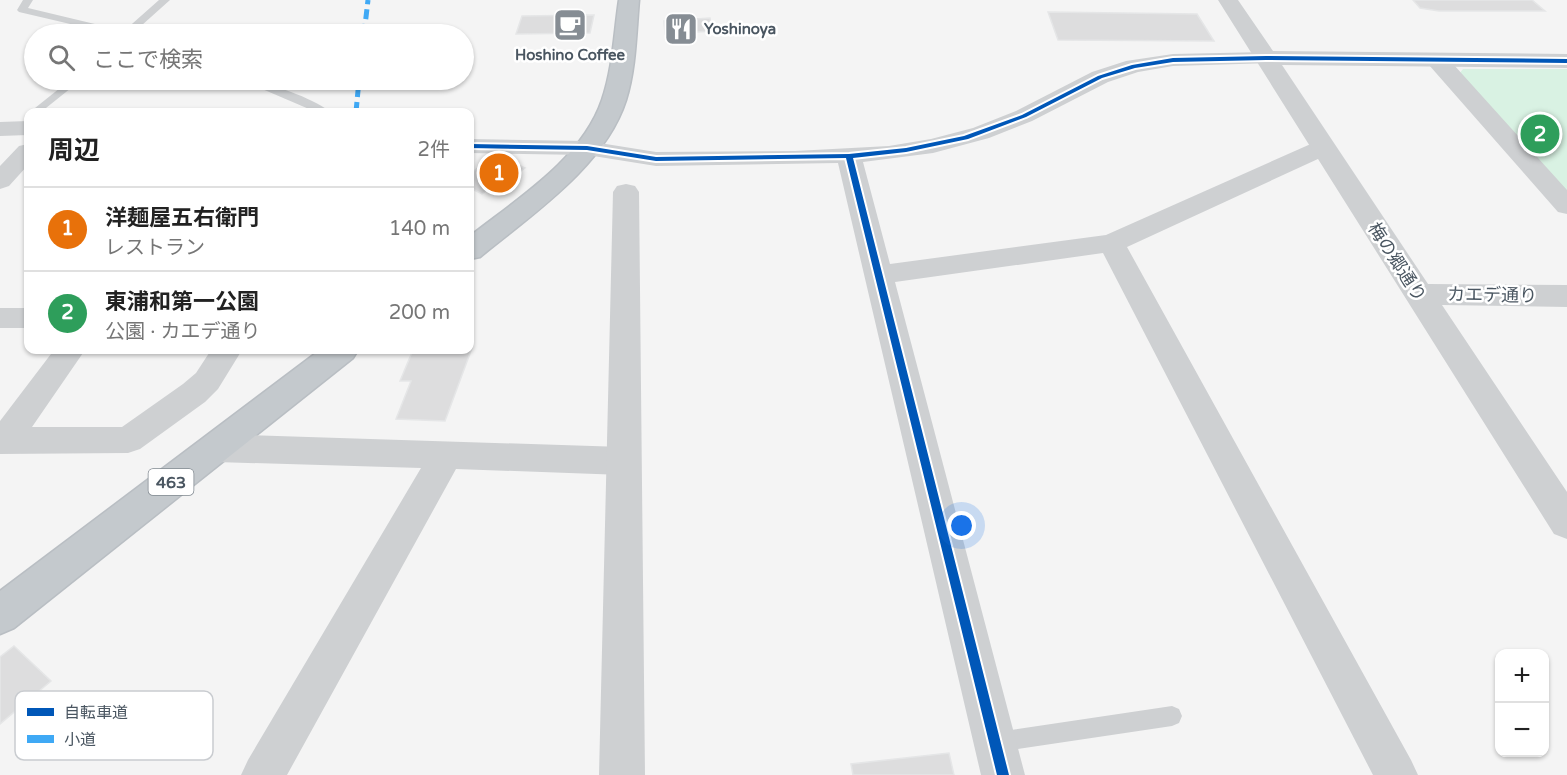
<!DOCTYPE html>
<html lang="ja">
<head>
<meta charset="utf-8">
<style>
	body { margin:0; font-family:"Varela Round","Noto Sans JP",sans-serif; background:#f2f2f2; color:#222 }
	.controls { position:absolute; right:18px; bottom:18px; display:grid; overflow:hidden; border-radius:12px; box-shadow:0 2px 4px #0004 }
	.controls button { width:54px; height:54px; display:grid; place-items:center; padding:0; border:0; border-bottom:2px solid #e0e0e0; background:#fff; color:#222; font:30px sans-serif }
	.you { position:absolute; left:962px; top:526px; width:21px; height:21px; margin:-15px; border:4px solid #fff; border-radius:50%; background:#1a73e8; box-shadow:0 0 0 9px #1a73e833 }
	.badge { display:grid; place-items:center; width:39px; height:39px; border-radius:50%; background:#2563eb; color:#fff; font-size:20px; font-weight:700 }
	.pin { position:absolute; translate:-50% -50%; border:3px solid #fff; box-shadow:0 2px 6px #0006 }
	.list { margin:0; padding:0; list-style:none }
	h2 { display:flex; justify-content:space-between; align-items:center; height:78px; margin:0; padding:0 24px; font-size:26px }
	h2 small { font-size:20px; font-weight:400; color:#767676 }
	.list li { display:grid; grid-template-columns:39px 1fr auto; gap:18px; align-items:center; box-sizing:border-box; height:84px; padding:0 24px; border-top:2px solid #e0e0e0 }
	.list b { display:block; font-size:22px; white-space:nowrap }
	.list p { margin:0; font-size:20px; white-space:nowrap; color:#767676 }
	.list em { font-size:20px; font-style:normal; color:#767676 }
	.icon { flex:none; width:33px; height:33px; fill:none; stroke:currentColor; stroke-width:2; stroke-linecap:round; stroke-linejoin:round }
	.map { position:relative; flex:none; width:1567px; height:775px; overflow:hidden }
	.search { position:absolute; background:#fff; box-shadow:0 2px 4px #0004; left:24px; top:24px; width:450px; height:66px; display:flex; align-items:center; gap:15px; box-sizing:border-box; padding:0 21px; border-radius:33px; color:#767676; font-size:22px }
	.panel { position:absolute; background:#fff; box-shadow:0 2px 4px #0004; left:24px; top:108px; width:450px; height:246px; border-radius:12px }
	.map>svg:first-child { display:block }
</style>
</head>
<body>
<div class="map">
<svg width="1567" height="775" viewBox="0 0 1567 775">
	<rect width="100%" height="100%" fill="#f4f4f4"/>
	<path fill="#d9f2e3" d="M1463 69H1567V193L1459 74Z"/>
	<path fill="#ddddde" stroke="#e5e6e7" stroke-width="1.5" d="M1413 0H1532L1545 11H1439L1420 8Z
		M1048 12 1197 14 1214 41 1058 40Z
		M594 15 590 33 516 34 522 16Z
		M710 18 712 31 665 34 664 21Z
		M500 157 525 168 497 188 493 186 482 194 470 188V174L487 161 491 163Z
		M470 348H472L445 421 396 419 411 381H400L413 350Z
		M14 646 51 681 0 724V657Z
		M949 753 954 775H853L851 764Z"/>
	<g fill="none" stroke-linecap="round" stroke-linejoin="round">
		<defs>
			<path id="trunk" d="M619 0H639C636 33 636 68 626 100 605 166 531 215 480 257L470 259V236C517 199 582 159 602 100 613 68 614 33 619 0Z
				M320 350H358L353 358 14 628 0 634V591Z"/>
		</defs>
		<use href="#trunk" stroke="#b9bec3" stroke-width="3"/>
		<path fill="#ced0d2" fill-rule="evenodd" d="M23 0H33L28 8 124 31 159 0H170L132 34H113L19 12 17 10Z
			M70 80H81L41 112H30Z
			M241 80C259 78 316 99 330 112H316Z
			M1172 706 1179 709 1182 716 1179 723 1172 726 997 752 990 749 987 742 990 735 997 732Z"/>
		<path fill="#ced0d2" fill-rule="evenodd" d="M1266 52 1274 53 1277 58 1274 63 1173 66 1138 72 1108 82 1032 121 989 138 933 153 863 162 890 264 1106 235 1313 143 1322 141 1331 143 1334 148 1331 153 1127 247 1411 760 1418 775H1373L1103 253 895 282 1025 775H981L838 163 656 166 587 155 470 153V139L587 141 656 152 795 151 889 146 931 139 973 128 1016 111 1092 72 1126 61 1173 54Z
			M1437 54 1445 55 1567 190V214L1558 212 1429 65 1426 60 1429 55Z
			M28 121V135L0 136V122Z
			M28 144V165L9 186 0 189V166L19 146Z
			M0 308H28V328H0Z
			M54 350H85L32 427H122L183 384 196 373 211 350H242L218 389 205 402 140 449 128 453 0 454V421Z
			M216 434 623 447 635 451 640 461 635 471 623 475 456 469 287 775H241L248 760 421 468 216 462 204 458 199 448 204 438Z"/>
		<path fill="#ced0d2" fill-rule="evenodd" d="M1218 0H1238L1273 51 1567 54V68L1282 65 1428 284 1567 285V307L1442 305 1567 492V539L1554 534Z
			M626 184 635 186 639 192 645 775H599L613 192 617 186Z"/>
		<use href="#trunk" fill="#c4c9cd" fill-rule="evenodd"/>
		<path stroke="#3fa9f5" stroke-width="5" stroke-dasharray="10 5" stroke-linecap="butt" d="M364 34 368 0
			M356 112 359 80"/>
		<defs>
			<path id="cycleway" d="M1266 56 1567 59V63L1266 60 1173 62 1135 68 1102 78 1026 117 968 139 906 152 853 158 1009 775H997L846 158 656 161 587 150 470 148V144L587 146 656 157 849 154 906 148 964 136 1022 115 1098 76 1132 65 1173 58Z"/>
		</defs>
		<use href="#cycleway" stroke="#fff" stroke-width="4"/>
		<use href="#cycleway" fill="#0057b8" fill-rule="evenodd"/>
	</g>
	<defs>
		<symbol id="cafe-square" viewBox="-11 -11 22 22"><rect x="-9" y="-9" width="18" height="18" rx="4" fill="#868d94" stroke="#fff"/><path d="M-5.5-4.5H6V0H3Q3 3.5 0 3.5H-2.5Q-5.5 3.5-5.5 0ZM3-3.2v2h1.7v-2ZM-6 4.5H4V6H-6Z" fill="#fff"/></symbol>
		<symbol id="restaurant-square" viewBox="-11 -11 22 22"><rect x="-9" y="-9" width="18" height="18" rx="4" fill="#868d94" stroke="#fff"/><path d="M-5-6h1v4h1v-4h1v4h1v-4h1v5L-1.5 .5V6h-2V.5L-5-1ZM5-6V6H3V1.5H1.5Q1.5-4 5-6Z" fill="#fff"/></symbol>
	</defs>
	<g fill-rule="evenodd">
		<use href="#cafe-square" x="551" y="6" width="38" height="38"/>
		<use href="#restaurant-square" x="662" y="10" width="38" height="38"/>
	</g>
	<g text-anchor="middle" stroke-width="5" stroke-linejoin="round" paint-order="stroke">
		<g font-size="15" font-weight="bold" fill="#4a5661" stroke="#fff" text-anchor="start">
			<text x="704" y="34">Yoshinoya</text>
			<text x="570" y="60" text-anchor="middle">Hoshino Coffee</text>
		</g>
		<rect fill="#fff" stroke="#808990" stroke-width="1.5" x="148.5" y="469" width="45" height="26" rx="4.5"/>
		<g font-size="16" font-weight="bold" fill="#4a5661">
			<text x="171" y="488">463</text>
		</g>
		<g font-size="18" fill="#4a5661" stroke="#fff">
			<text transform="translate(1397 262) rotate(57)" y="6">梅の郷通り</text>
			<text transform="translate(1492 295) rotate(1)" y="6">カエデ通り</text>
		</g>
	</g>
	<rect x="15" y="691" width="198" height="69" rx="9" fill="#fff" stroke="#c9ccd0" stroke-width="1.5"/>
	<rect x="27" y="708" width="27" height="8" fill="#0057b8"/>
	<rect x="27" y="735" width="27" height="8" fill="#3fa9f5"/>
	<g font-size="16" fill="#4a5661">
		<text x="64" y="718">自転車道</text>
		<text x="64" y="745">小道</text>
	</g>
</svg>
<div class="controls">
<button>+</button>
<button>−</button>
</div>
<div class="you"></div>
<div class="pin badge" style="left:499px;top:173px;background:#e8710a">1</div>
<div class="pin badge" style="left:1540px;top:134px;background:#2e9e5b">2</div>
<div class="search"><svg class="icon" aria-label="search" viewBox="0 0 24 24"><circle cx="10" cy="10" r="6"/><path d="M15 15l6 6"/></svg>ここで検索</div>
<section class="panel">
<h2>周辺<small>2件</small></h2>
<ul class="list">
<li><span class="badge" style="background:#e8710a">1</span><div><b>洋麺屋五右衛門</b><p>レストラン</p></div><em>140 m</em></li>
<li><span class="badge" style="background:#2e9e5b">2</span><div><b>東浦和第一公園</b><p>公園 · カエデ通り</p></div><em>200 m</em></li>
</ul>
</section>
</div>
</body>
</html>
